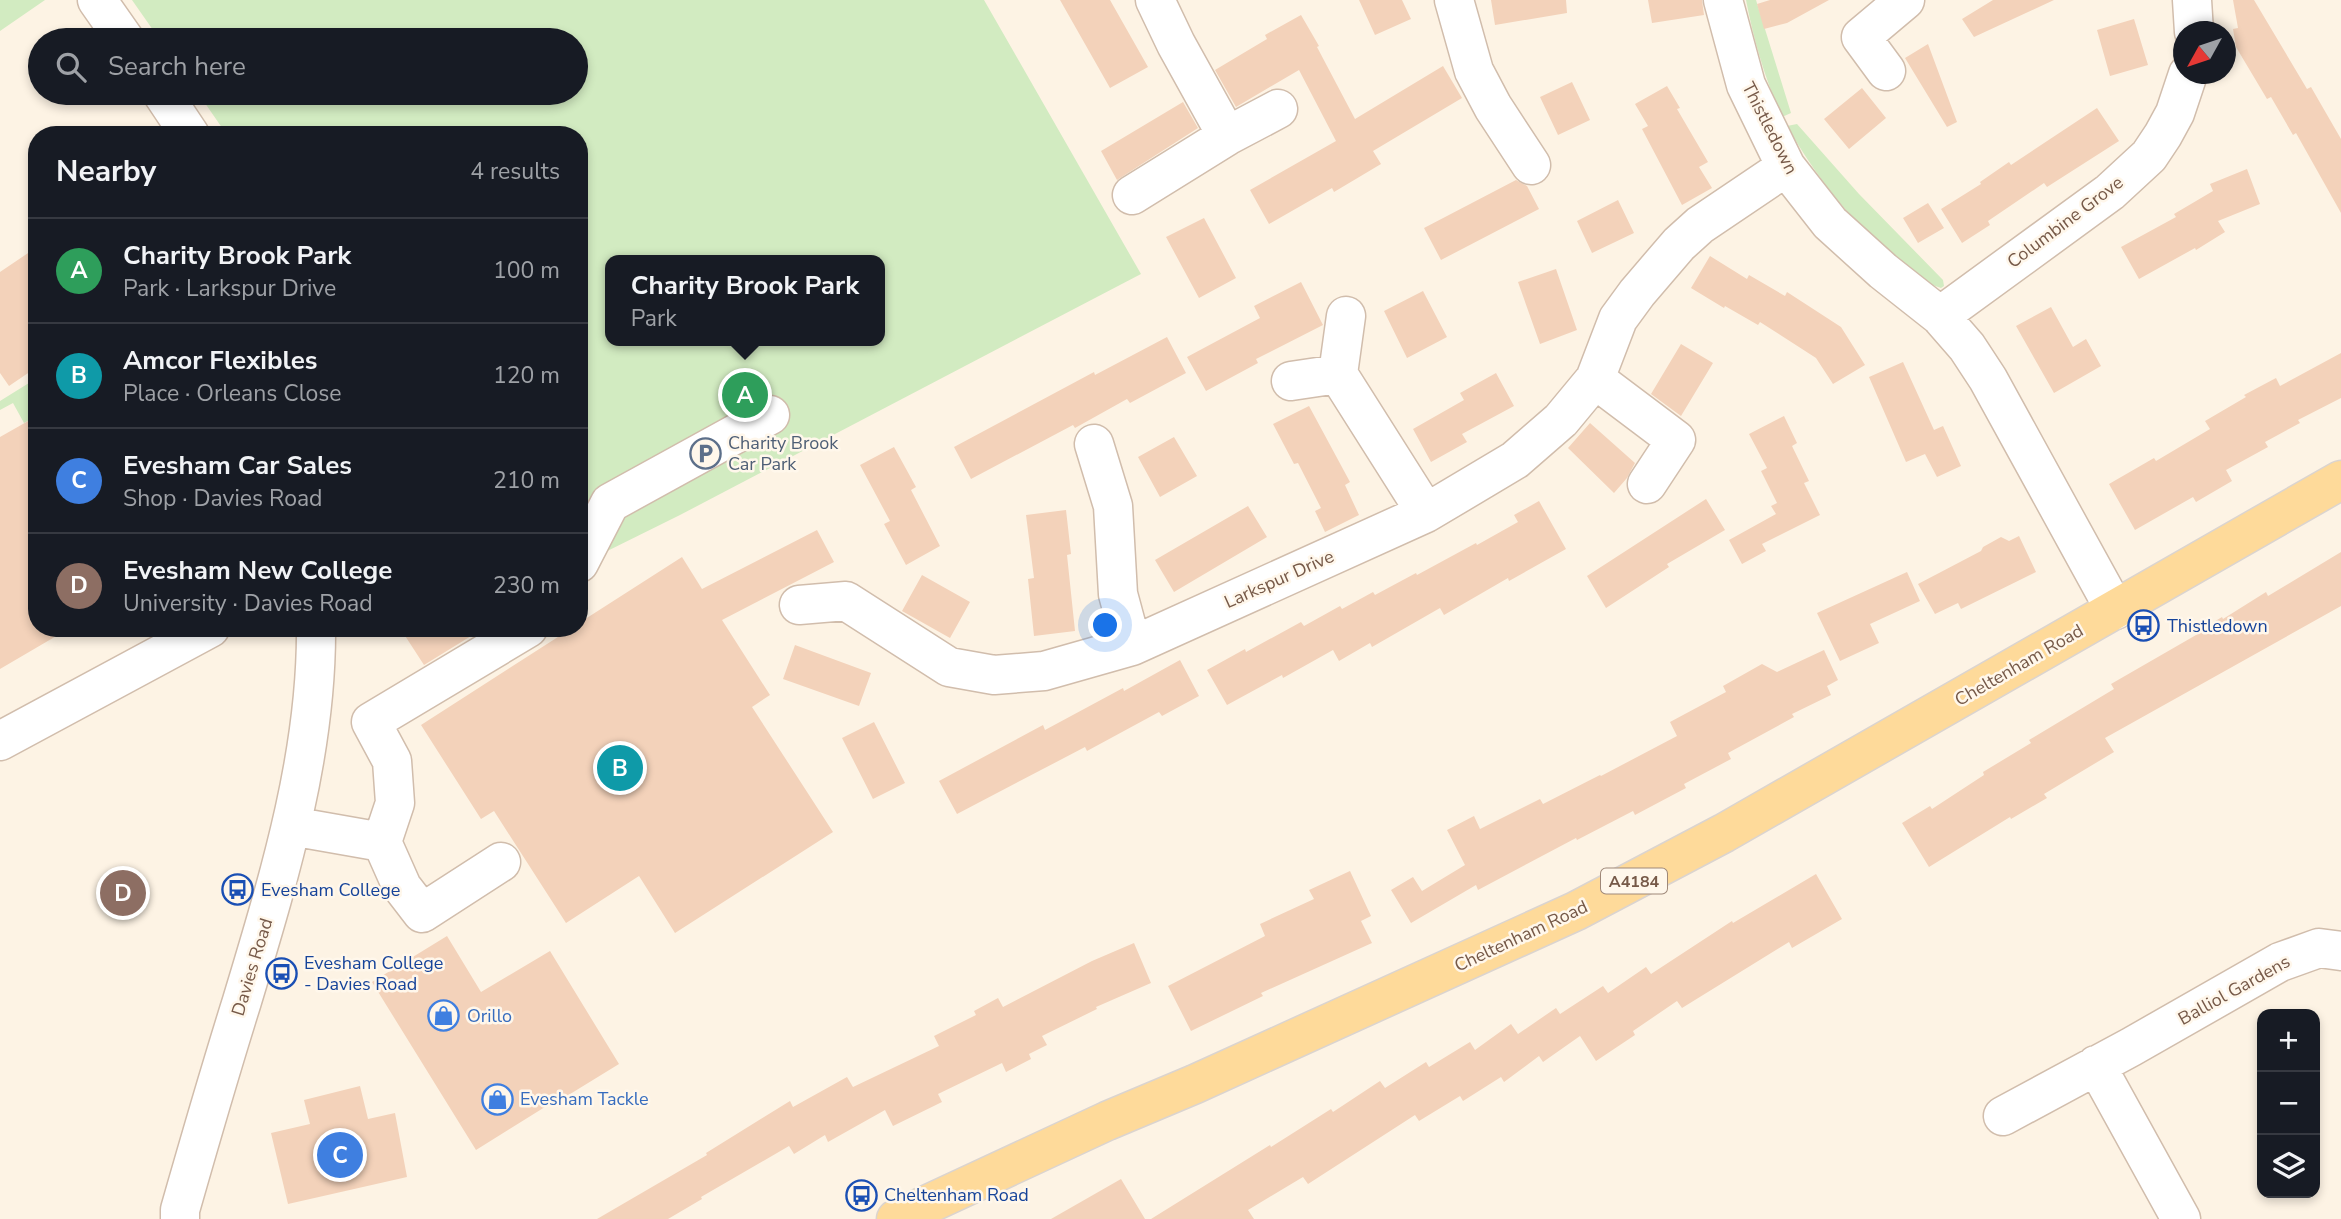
<!DOCTYPE html>
<html lang="en">
<head>
<meta charset="utf-8">
<style>
	body { margin:0; font-family:"Nunito Sans",sans-serif; background:#242831; color:#f1f3f6 }
	.controls { position:absolute; right:21px; bottom:21px; display:grid; overflow:hidden; border-radius:14px; box-shadow:0 4px 10px #0003 }
	.controls button { width:63px; height:63px; display:grid; place-items:center; padding:0; border:0; border-bottom:2px solid #363941; background:#171b24; color:#f1f3f6; font:35px sans-serif }
	.compass { position:absolute; left:2173px; top:21px; width:63px; height:63px; border-radius:50%; background:#171b24; box-shadow:0 4px 10px #0003; rotate:230deg }
	.you { position:absolute; left:1106px; top:626px; width:24px; height:24px; margin:-18px; border:5px solid #fff; border-radius:50%; background:#1a73e8; box-shadow:0 0 0 10px #1a73e833 }
	.badge { display:grid; place-items:center; width:46px; height:46px; border-radius:50%; background:#eb6c45; color:#fff; font-size:23px; font-weight:700 }
	.pin { position:absolute; translate:-50% -50%; border:4px solid #fff; box-shadow:0 2px 7px #0006 }
	.popup { position:absolute; left:605px; top:255px; width:280px; height:91px; box-sizing:border-box; display:grid; place-content:center; border-radius:14px; background:#171b24; filter:drop-shadow(0 2px 5px #0005); font-size:23px; white-space:nowrap; color:#9ea1a6 }
	.popup b { font-size:26px; color:#f1f3f6 }
	.popup::after { content:''; position:absolute; left:50%; top:100%; margin-left:-14px; border:14px solid transparent; border-top-color:#171b24 }
	.list { margin:0; padding:0; list-style:none }
	h2 { display:flex; justify-content:space-between; align-items:center; height:91px; margin:0; padding:0 28px; font-size:30px }
	h2 small { font-size:23px; font-weight:400; color:#9ea1a6 }
	.list li { display:grid; grid-template-columns:46px 1fr auto; gap:21px; align-items:center; box-sizing:border-box; height:105px; padding:0 28px; border-top:2px solid #363941 }
	.list b { display:block; font-size:26px; white-space:nowrap }
	.list p { margin:0; font-size:23px; white-space:nowrap; color:#9ea1a6 }
	.list em { font-size:23px; font-style:normal; color:#9ea1a6 }
	.icon { flex:none; width:38px; height:38px; fill:none; stroke:currentColor; stroke-width:2; stroke-linecap:round; stroke-linejoin:round }
	.map { position:relative; flex:none; width:2341px; height:1219px; overflow:hidden }
	.search { position:absolute; background:#171b24; box-shadow:0 4px 10px #0003; left:28px; top:28px; width:560px; height:77px; display:flex; align-items:center; gap:18px; box-sizing:border-box; padding:0 24px; border-radius:38px; color:#9ea1a6; font-size:26px }
	.panel { position:absolute; background:#171b24; box-shadow:0 4px 10px #0003; left:28px; top:126px; width:560px; height:511px; border-radius:28px }
	.map>svg:first-child { display:block }
</style>
</head>
<body>
<div class="map">
<svg width="2341" height="1219" viewBox="0 0 2341 1219">
	<rect width="100%" height="100%" fill="#fdf3e4"/>
	<path fill="#d2ebc1" fill-rule="evenodd" d="M0 0H45L0 31Z
		M132 0H984L1141 274 680 515 579 565V135H227L198 93H576V40H160ZM610 260H880V341H610Z
		M1746 0H1756L1791 113 1782 117C1765 79 1754 41 1746 0Z
		M1797 124 1859 194 1943 280 1944 286 1941 288C1925 283 1914 273 1901 262 1853 225 1817 178 1787 126Z
		M37 378V416L24 423 13 403 0 410V401Z"/>
	<path fill="#f3d2ba" d="M1060 0H1110L1148 67 1110 88Z
		M1359 0H1402L1411 19 1375 35Z
		M1491 0H1566L1567 13 1495 25Z
		M1648 0H1702L1704 15 1652 23Z
		M1770 0H1829L1787 23 1764 29 1757 4Z
		M1993 0H2054L1974 37 1962 19Z
		M2233 0H2254L2307 89 2311 87 2341 139V213L2296 133 2293 135 2271 97 2267 99 2236 47 2233 29 2238 28Z
		M1301 15 1319 46 1317 47 1355 119 1443 66 1462 98 1373 151 1381 164 1334 192 1332 188 1269 224 1250 190 1336 141 1299 70 1236 107 1215 70 1267 39 1265 35Z
		M2134 19 2148 65 2110 76 2097 30Z
		M1928 44 1957 122 1947 127 1905 58Z
		M1572 82 1590 120 1558 135 1540 97Z
		M1667 86 1680 108 1677 109 1708 162 1699 167 1712 188 1682 205 1642 129 1648 126 1635 104Z
		M1862 88 1886 118 1849 149 1824 119Z
		M1183 102 1198 128 1117 180 1101 151Z
		M2097 108 2119 141 2047 187 2044 183 1988 221 1990 225 1962 243 1941 209 1981 184 1980 182 2009 162 2011 165Z
		M2247 169 2260 204 2218 221 2225 232 2196 250 2195 248 2139 279 2121 247 2176 217 2174 214 2213 191 2210 184Z
		M1516 180 1527 186 1539 209 1441 260 1424 228Z
		M1618 200 1634 233 1592 253 1577 221Z
		M1928 203 1944 228 1918 243 1903 218Z
		M1204 218 1236 278 1199 298 1166 237Z
		M37 247V367L9 386 0 373V272Z
		M1710 256 1747 279 1749 275 1785 296 1787 292 1841 327 1865 365 1833 384 1816 358 1760 322 1758 325 1725 306 1724 308 1691 288Z
		M1556 269 1577 330 1540 344 1518 282Z
		M1301 282 1323 325 1256 359 1258 363 1206 391 1187 357 1260 318 1254 306Z
		M1423 291 1447 337 1407 358 1384 311Z
		M2051 307 2073 347 2086 339 2101 366 2054 393 2016 326Z
		M1167 337 1186 373 1130 403 1127 399 1075 428 1073 425 971 479 954 447 1094 372 1095 375Z
		M1681 344 1713 363 1681 416 1651 394Z
		M2341 353V398L2298 420 2300 423 2265 442 2268 447 2226 470 2232 481 2196 502 2193 497 2135 530 2109 484 2154 458 2156 461 2210 429 2205 421 2246 397 2244 395 2276 378 2280 386Z
		M1903 362 1934 430 1943 426 1961 466 1937 477 1925 454 1906 462 1869 377Z
		M1496 373 1514 406 1462 434 1467 442 1431 462 1413 429 1464 400 1460 393Z
		M1309 406 1350 482 1345 485 1359 515 1325 532 1315 511 1321 508 1298 463 1294 464 1273 424Z
		M37 416V628H70L0 669V437Z
		M1784 416 1797 443 1792 446 1809 481 1804 483 1820 515 1762 544 1766 551 1742 564 1729 540 1776 514 1771 506 1777 503 1761 471 1767 468 1749 434Z
		M1590 423 1635 463 1627 478 1614 493 1568 448Z
		M1174 437 1197 476 1160 497 1138 457Z
		M894 447 916 487 911 490 940 546 906 565 884 524 890 521 860 465Z
		M1706 499 1725 530 1667 564 1669 567 1606 608 1587 576Z
		M1539 501 1566 549 1509 581 1508 578 1444 615 1440 608 1372 647 1370 643 1339 661 1333 650 1283 678 1282 675 1227 705 1207 670 1245 649 1246 652 1301 622 1304 626 1340 606 1342 609 1373 592 1375 595 1416 573 1417 575 1476 543 1477 545 1518 522 1514 515Z
		M1248 506 1267 537 1174 592 1155 560Z
		M1066 510 1071 554 1067 555 1075 631 1034 636 1028 579 1034 578 1026 515Z
		M817 530 834 562 722 620 770 695 752 707 833 832 675 933 639 876 566 923 494 811 481 819 421 725 572 628H579V623L682 557 702 589Z
		M2019 536 2036 572 1961 609 1958 603 1935 614 1918 584 1981 551 1983 547 2001 537 2009 541Z
		M2341 552V606L2105 738 2114 752 2044 794 2047 798 2011 819 2010 817 1929 867 1902 823 1930 806 1932 809 1984 775 1983 772 2031 743 2029 740 2114 689 2111 684 2203 631 2202 629 2222 617 2223 619 2266 592 2268 596Z
		M1907 572 1920 601 1870 624 1879 643 1840 661 1817 613Z
		M922 575 970 602 950 638 902 611Z
		M400 628H484L424 665Z
		M795 645 871 673 859 706 783 679Z
		M1824 650 1838 680 1827 686 1831 695 1792 714 1794 717 1728 753 1731 759 1684 784 1686 788 1635 815 1633 811 1577 840 1576 838 1478 890 1476 885 1411 923 1391 890 1413 877 1422 891 1465 865 1447 830 1474 816 1480 829 1540 799 1543 804 1600 775 1601 776 1677 736 1670 722 1726 692 1723 686 1762 664 1777 672Z
		M1180 660 1199 696 1162 716 1159 712 1087 751 1085 747 957 814 939 781 1043 725 1045 730 1123 688 1124 691Z
		M874 722 905 783 873 799 842 738Z
		M1350 871 1371 916 1361 921 1372 943 1261 993 1263 996 1191 1031 1168 986 1265 936 1260 924 1314 899 1309 890Z
		M1816 874 1842 919 1792 948 1789 942 1682 1008 1677 1001 1633 1031 1635 1035 1596 1061 1580 1036 1543 1062 1539 1056 1504 1082 1501 1077 1463 1101 1460 1096 1419 1121 1415 1115 1308 1184 1303 1177 1248 1210 1254 1219H1151L1270 1145 1271 1147 1331 1109 1333 1112 1380 1081 1385 1088 1426 1062 1429 1067 1470 1042 1475 1050 1511 1024 1518 1034 1556 1008 1560 1014 1603 986 1608 993 1646 967 1651 974 1732 921 1733 923Z
		M447 936 481 992 550 951 619 1064 562 1099 561 1097 476 1150 372 982Z
		M1134 943 1151 983 1096 1007 1097 1009 1042 1036 1047 1045 1029 1054 1031 1059 1006 1072 1002 1063 938 1094 942 1102 893 1126 885 1110 828 1142 825 1135 794 1154 789 1146 701 1197 702 1199 668 1219H597L707 1155 706 1153 790 1101 793 1107 847 1077 853 1087 939 1046 934 1036 976 1015 974 1011 998 998 1003 1007 1092 961Z
		M360 1086 368 1119 395 1113 407 1177 288 1204 271 1133 310 1124 304 1100Z
		M1121 1179 1145 1219H1051Z"/>
	<g fill="none" stroke-linecap="round" stroke-linejoin="round">
		<defs>
			<path id="minor" d="M97 0 125 40
				M1155 0 1176 44 1227 136
				M1454 0 1474 71 1493 107 1531 165
				M1723 0 1746 85 1786 167 1830 223 1883 271 1940 316 1967 347 1988 379 2115 610
				M2192 0 2194 32
				M1886 71 1861 37 1905 0
				M162 93 190 135
				M1132 195 1227 136 1278 109
				M1940 316 2110 192 2149 156 2163 135 2175 113 2188 74
				M1338 374 1346 316
				M1595 379 1676 440 1647 484
				M1291 381 1338 374 1426 513
				M1094 444 1113 506 1118 594 1132 646
				M579 563 610 503 770 415
				M799 605 846 601 949 667 994 675 1044 671 1132 646 1426 513 1515 460 1561 420 1595 379 1618 319 1637 293 1679 244 1700 225 1786 167
				M0 741 210 628
				M291 826 382 842 402 887 422 913 501 862
				M382 842 395 803 392 761 371 722 528 628
				M2096 1065 2181 1219
				M2003 1116 2131 1047 2280 962 2319 948 2341 951
				M180 1219V1210C200 1140 220 1071 242 1001 278 881 317 756 316 628"/>
			<path id="major" d="M896 1219 1107 1121 1195 1084 1576 911 1724 833 2341 480"/>
		</defs>
		<use href="#minor" stroke="#d1bdac" stroke-width="41"/>
		<use href="#major" stroke="#dbd4cf" stroke-width="41"/>
		<use href="#minor" stroke="#fff" stroke-width="38"/>
		<use href="#major" stroke="#feda9a" stroke-width="38"/>
	</g>
	<defs>
		<symbol id="parking-ring" viewBox="-11 -11 22 22"><circle r="9.5" fill="#fff7eb" stroke="#5c6f8a" stroke-width="1.5"/><path d="M-3.5-5.5H1a3.5 3.5 0 0 1 0 7H-1V5.5H-3.5ZM-1-3.4V-.6H.8a1.4 1.4 0 0 0 0-2.8Z" fill="#5c6f8a"/></symbol>
		<symbol id="bus-ring" viewBox="-11 -11 22 22"><circle r="9.5" fill="#fff7eb" stroke="#1a4fb4" stroke-width="1.5"/><path d="M-5-6H5V4H4V6H2V4H-2V6H-4V4H-5ZM-3.5-4V0h7V-4ZM-3.5 1.2v1.5H-2V1.2ZM2 1.2v1.5H3.5V1.2Z" fill="#1a4fb4"/></symbol>
		<symbol id="shop-ring" viewBox="-11 -11 22 22"><circle r="9.5" fill="#fff7eb" stroke="#3f7fe0" stroke-width="1.5"/><path d="M-5-2.5h2.3a2.7 3.5 0 0 1 5.4 0H5L5.5 6h-11ZM-1.5-2.5h3a1.5 2.3 0 0 0-3 0Z" fill="#3f7fe0"/></symbol>
	</defs>
	<g fill-rule="evenodd">
		<use href="#parking-ring" x="688" y="436" width="35" height="35"/>
		<use href="#bus-ring" x="2126" y="608" width="35" height="35"/>
		<use href="#bus-ring" x="220" y="872" width="35" height="35"/>
		<use href="#bus-ring" x="264" y="956" width="35" height="35"/>
		<use href="#shop-ring" x="426" y="998" width="35" height="35"/>
		<use href="#shop-ring" x="480" y="1082" width="35" height="35"/>
		<use href="#bus-ring" x="844" y="1178" width="35" height="35"/>
	</g>
	<g text-anchor="middle" stroke-width="5" stroke-linejoin="round" paint-order="stroke">
		<rect fill="#fff7eb" stroke="#9f8879" stroke-width="2" x="1601" y="868.5" width="66" height="25" rx="5"/>
		<g font-size="16" font-weight="bold" fill="#765948">
			<text x="1634" y="887">A4184</text>
		</g>
		<g font-size="18" fill="#765948" stroke="#fff7eb">
			<text transform="translate(1770 128) rotate(63)" y="6">Thistledown</text>
			<text transform="translate(2065 222) rotate(-37)" y="6">Columbine Grove</text>
			<text transform="translate(1279 579) rotate(-24)" y="6">Larkspur Drive</text>
			<text transform="translate(2019 665) rotate(-30)" y="6">Cheltenham Road</text>
			<text transform="translate(1521 936) rotate(-25)" y="6">Cheltenham Road</text>
			<text transform="translate(252 967) rotate(-73)" y="6">Davies Road</text>
			<text transform="translate(2234 990) rotate(-29)" y="6">Balliol Gardens</text>
		</g>
		<g font-size="18" fill="#4e5e75" stroke="#fff7eb" text-anchor="start">
			<text x="728" y="449">Charity Brook<tspan x="728" dy="21">Car Park</tspan></text>
		</g>
		<g font-size="18" fill="#164399" stroke="#fff7eb" text-anchor="start">
			<text x="2167" y="632">Thistledown</text>
			<text x="261" y="896">Evesham College</text>
			<text x="304" y="969">Evesham College<tspan x="304" dy="21">- Davies Road</tspan></text>
			<text x="884" y="1201">Cheltenham Road</text>
		</g>
		<g font-size="18" fill="#366cbe" stroke="#fff7eb" text-anchor="start">
			<text x="467" y="1022">Orillo</text>
			<text x="520" y="1105">Evesham Tackle</text>
		</g>
	</g>
</svg>
<div class="controls">
<button>+</button>
<button>−</button>
<button><svg class="icon" aria-label="layers" viewBox="0 0 24 24"><path d="M12 4l9 5-9 5-9-5zM3 14l9 5 9-5"/></svg></button>
</div>
<svg class="compass" viewBox="-18 -18 36 36"><path d="M0-13l5 13h-10z" fill="#e53935"/><path d="M0 13l5-13h-10z" fill="#9ea1a6"/></svg>
<div class="you"></div>
<div class="pin badge" style="left:745px;top:395px;background:#2e9e5b">A</div>
<div class="popup"><b>Charity Brook Park</b>Park</div>
<div class="pin badge" style="left:620px;top:768px;background:#0f9aa8">B</div>
<div class="pin badge" style="left:340px;top:1155px;background:#3f7fe0">C</div>
<div class="pin badge" style="left:123px;top:893px;background:#8d6e63">D</div>
<div class="search"><svg class="icon" aria-label="search" viewBox="0 0 24 24"><circle cx="10" cy="10" r="6"/><path d="M15 15l6 6"/></svg>Search here</div>
<section class="panel">
<h2>Nearby<small>4 results</small></h2>
<ul class="list">
<li><span class="badge" style="background:#2e9e5b">A</span><div><b>Charity Brook Park</b><p>Park · Larkspur Drive</p></div><em>100 m</em></li>
<li><span class="badge" style="background:#0f9aa8">B</span><div><b>Amcor Flexibles</b><p>Place · Orleans Close</p></div><em>120 m</em></li>
<li><span class="badge" style="background:#3f7fe0">C</span><div><b>Evesham Car Sales</b><p>Shop · Davies Road</p></div><em>210 m</em></li>
<li><span class="badge" style="background:#8d6e63">D</span><div><b>Evesham New College</b><p>University · Davies Road</p></div><em>230 m</em></li>
</ul>
</section>
</div>
</body>
</html>
